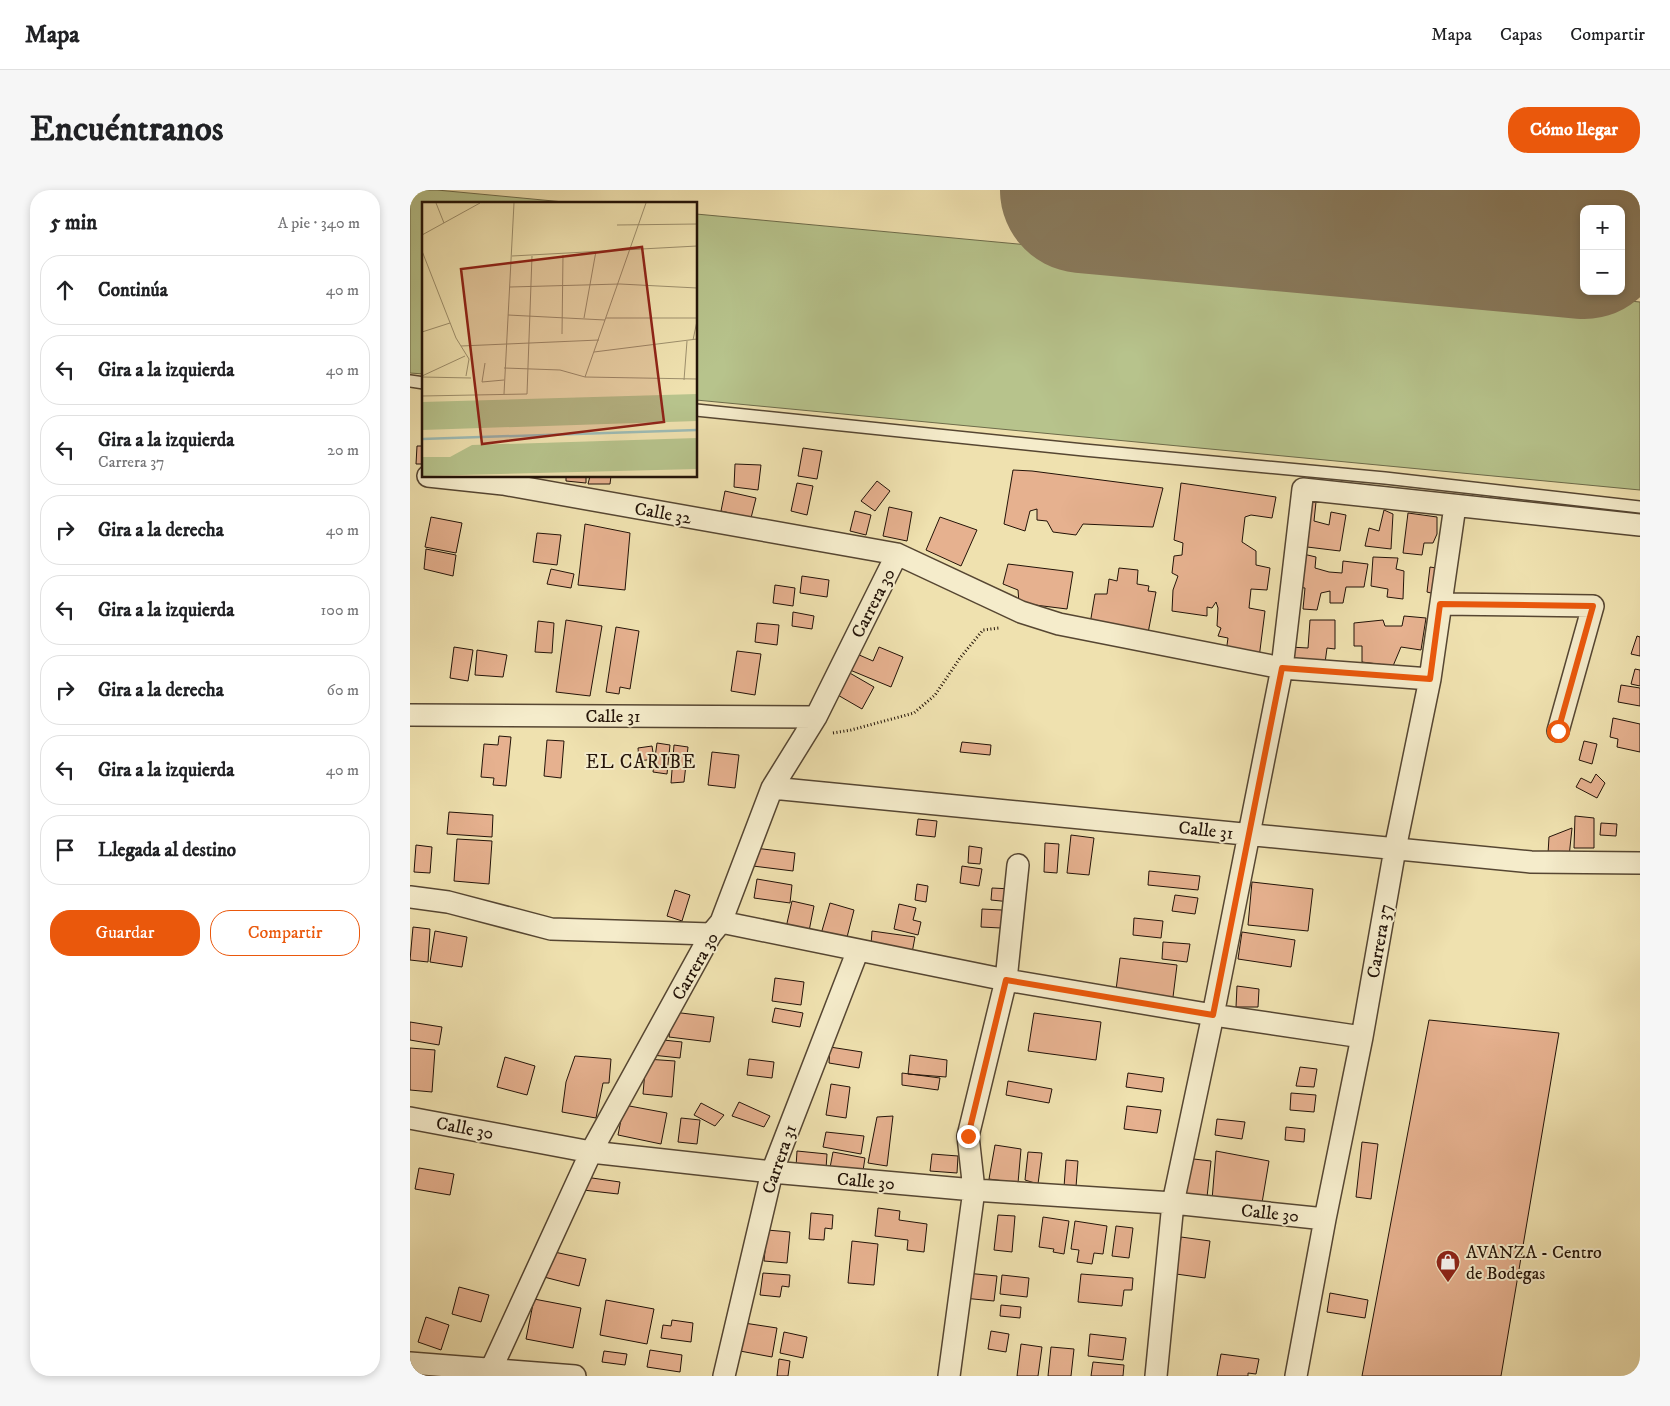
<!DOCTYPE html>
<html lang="es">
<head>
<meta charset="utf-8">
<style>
	body { margin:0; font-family:"IM FELL DW Pica",serif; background:#f6f6f6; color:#202124 }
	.controls { position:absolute; right:15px; top:15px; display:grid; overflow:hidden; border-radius:10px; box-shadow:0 2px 8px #0003 }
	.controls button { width:45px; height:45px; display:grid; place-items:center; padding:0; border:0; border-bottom:1px solid #e0e0e0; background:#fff; color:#202124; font:25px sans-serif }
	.stop { position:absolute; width:15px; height:15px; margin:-11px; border:4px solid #ea580c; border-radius:50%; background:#fff }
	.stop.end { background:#ea580c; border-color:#fff; box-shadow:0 1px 5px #0008 }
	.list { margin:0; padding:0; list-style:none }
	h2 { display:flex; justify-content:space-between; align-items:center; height:65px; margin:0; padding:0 20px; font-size:21px }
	h2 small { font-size:16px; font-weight:400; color:#757577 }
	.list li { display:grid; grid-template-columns:32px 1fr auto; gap:15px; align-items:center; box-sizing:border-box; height:70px; margin:0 10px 10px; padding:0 10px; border:1px solid #e0e0e0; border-radius:20px }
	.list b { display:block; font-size:19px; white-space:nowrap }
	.list p { margin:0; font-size:16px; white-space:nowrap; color:#757577 }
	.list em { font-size:16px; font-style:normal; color:#757577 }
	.actions { display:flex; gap:10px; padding:15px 20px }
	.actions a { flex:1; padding:11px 0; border:1px solid #ea580c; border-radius:20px; text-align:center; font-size:18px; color:#ea580c }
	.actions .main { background:#ea580c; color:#fff }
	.icon { flex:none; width:28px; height:28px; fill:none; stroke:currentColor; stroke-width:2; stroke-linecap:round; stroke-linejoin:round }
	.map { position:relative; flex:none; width:1230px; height:1186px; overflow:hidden; border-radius:20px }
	header { display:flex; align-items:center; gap:30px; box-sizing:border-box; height:70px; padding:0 25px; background:#fff; border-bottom:1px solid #e0e0e0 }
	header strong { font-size:24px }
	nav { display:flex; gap:28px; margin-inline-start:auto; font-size:18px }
	.intro { display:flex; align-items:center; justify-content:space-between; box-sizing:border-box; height:120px; padding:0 30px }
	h1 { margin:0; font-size:35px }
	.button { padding:12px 22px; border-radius:20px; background:#ea580c; color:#fff; font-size:18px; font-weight:700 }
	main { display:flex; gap:30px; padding:0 30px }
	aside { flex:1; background:#fff; border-radius:20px; box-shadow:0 2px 8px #0003 }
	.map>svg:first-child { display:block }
</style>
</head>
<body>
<header>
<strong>Mapa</strong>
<nav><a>Mapa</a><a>Capas</a><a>Compartir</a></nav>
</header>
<div class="intro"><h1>Encuéntranos</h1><a class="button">Cómo llegar</a></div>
<main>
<aside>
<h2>5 min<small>A pie · 340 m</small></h2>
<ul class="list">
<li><svg class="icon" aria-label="ahead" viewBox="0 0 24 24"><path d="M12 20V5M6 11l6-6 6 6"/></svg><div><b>Continúa</b></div><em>40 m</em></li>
<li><svg class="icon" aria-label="left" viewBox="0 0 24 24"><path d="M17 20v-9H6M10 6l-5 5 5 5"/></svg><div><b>Gira a la izquierda</b></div><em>40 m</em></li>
<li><svg class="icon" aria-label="left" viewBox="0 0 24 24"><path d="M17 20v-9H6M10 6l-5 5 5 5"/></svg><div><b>Gira a la izquierda</b><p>Carrera 37</p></div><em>20 m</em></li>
<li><svg class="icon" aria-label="right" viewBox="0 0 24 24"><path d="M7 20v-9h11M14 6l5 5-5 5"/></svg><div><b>Gira a la derecha</b></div><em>40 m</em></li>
<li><svg class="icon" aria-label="left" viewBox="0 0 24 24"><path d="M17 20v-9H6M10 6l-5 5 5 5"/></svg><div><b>Gira a la izquierda</b></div><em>100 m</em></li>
<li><svg class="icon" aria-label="right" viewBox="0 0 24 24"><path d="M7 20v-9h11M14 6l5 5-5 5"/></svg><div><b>Gira a la derecha</b></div><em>60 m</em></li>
<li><svg class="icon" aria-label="left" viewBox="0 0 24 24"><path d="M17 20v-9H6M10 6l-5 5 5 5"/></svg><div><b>Gira a la izquierda</b></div><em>40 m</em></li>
<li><svg class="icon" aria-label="arrive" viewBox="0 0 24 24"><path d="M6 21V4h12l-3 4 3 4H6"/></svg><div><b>Llegada al destino</b></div></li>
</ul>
<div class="actions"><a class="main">Guardar</a><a>Compartir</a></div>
</aside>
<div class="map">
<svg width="1230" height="1186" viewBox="0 0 1230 1186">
	<rect width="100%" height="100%" fill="#efe1af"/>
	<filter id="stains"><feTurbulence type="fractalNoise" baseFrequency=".004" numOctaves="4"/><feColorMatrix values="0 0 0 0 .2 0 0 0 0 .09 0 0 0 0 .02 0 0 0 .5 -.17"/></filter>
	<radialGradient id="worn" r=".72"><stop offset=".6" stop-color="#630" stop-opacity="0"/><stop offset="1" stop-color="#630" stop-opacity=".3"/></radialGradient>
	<path fill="#b7c38c" stroke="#6d6b4a" d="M0 0H27L175 14H14V184L0 183Z
		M286 24 1230 112V300L286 210Z"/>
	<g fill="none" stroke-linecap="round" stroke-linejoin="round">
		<path stroke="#897a5c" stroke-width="166" d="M673 0 1174 46"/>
	</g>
	<path fill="#e6b18f" stroke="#231308" d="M7 256H14V274H6Z
		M393 258 412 261 407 289 388 286Z
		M325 274 351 275 348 300 324 297Z
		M603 280 622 281 753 298 743 337 673 334 666 345 643 342 637 331 627 330V319L620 321 615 341 594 334Z
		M156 286H176V293L156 291Z
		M180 286H201L200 294H178Z
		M467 291 480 301 465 321 451 311Z
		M387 293 403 296 397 325 381 321Z
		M771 293 866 307 862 328 841 325 835 327 832 352 846 361V375L860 378 857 400 841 399 839 418 855 421 849 468 816 462 818 448 808 446 811 438 807 436 808 418 806 412 802 418 797 417V426L762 421 763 400 768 386 762 383 764 366 772 365 773 353 764 350Z
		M315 301 346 308 341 328 311 321Z
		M894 311 906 312 904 331 919 335 921 322 936 325 930 361 889 356Z
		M479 317 502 322 497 351 473 346Z
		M974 320 983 324 981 359 955 356 959 338 969 341Z
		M445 321 461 325 456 345 440 341Z
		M998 323 1027 327V344L1023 353H1014L1012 365 993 363Z
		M21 327 52 333 46 363 15 357Z
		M530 327 567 340 551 376 516 360Z
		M175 334 220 343 215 400 168 395Z
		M127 343 151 345 147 375 123 372Z
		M16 359 46 365 43 386 14 379Z
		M889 363 906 367 905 378 919 382 932 383 933 371 958 374 954 397H936L933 413H920V401L911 403 907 420 893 419 895 398 886 397Z
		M963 367 988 368 986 379 994 381 993 409 977 407 978 399 961 396Z
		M598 374 663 382 657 419 609 413 608 400 593 394Z
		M1020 377 1032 379 1029 405 1017 402Z
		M709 378 728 380 727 394 739 396 738 401 746 402 738 443 680 434 685 404H697L699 389 707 391Z
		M141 379 164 384 161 398 137 394Z
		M392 386 419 390 417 407 390 403Z
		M365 395 385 398 383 416 363 413Z
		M383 422 404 426 402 439 382 436Z
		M994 426 1016 428 1011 460 991 457 983 476 952 472V456H944V433L973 430 975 436H992Z
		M156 430 192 436 180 506 146 502Z
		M900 430H925V459L917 458 915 473 876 469 879 457 898 458Z
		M128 431 144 433 142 463 125 462Z
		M347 433 369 435 367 455 345 452Z
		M206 437 229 441 220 499 210 497 209 504 196 502Z
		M1227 446 1230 447V466L1221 464Z
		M44 457 63 460 58 491 40 488Z
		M469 457 493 467 481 497 440 480 447 464 463 471Z
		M67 460 97 465 93 487 65 485Z
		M327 461 351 464 345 505 321 501Z
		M1225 479 1230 480V496L1221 494Z
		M438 482 464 497 452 519 426 504Z
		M1211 495 1230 498V516L1208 512Z
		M1203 528 1230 534V562L1207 557 1208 549 1200 547Z
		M89 546 101 547 96 596 83 595 84 588 71 587 74 554 88 555Z
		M137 550 154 551 151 588 134 586Z
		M1174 551 1187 554 1182 574 1169 570Z
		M552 552 581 555 580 565 550 562Z
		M247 553 260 555 257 584 243 582Z
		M264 555 278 557 274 592 261 593Z
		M242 556 244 569 229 571 228 558Z
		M302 562 329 565 325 598 298 595Z
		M1186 584 1195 593 1187 608 1166 597 1171 588 1181 593Z
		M39 622 83 625 82 647 37 644Z
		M1165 626 1184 628V658H1164Z
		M508 629 527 631 525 647 506 645Z
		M1191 633 1207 634 1206 646 1190 645Z
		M1162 638 1159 667 1138 664 1139 647Z
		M661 645 684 648 679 685 657 683Z
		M47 649 82 651 79 694 44 691Z
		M635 653 649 654 647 683 634 682Z
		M6 655 22 657 20 683 4 682Z
		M559 656 572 658 570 674 558 673Z
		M345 658 385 663 383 681 343 676Z
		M552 676 572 679 569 696 550 693Z
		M739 681 790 686 788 700 738 695Z
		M347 689 382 695 380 713 344 708Z
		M842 692 903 699 898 741 838 735Z
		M507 694 518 696 516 712 505 710Z
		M582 698 602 699 601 712 581 710Z
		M265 700 280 705 272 731 257 726Z
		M765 705 788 708 785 724 762 721Z
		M382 711 404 716 398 746 375 742Z
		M420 713 444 720 436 751 411 744Z
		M489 714 506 718 503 730 511 732 508 745 484 739Z
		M572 719 592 720 591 738 571 737Z
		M724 728 753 731 751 748 723 745Z
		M3 737 20 739 18 772 0 770Z
		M25 741 57 747 52 777 20 772Z
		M462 741 505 747 502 763 461 755Z
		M832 742 885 750 881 777 828 769Z
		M753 752 780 754 777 772 752 769Z
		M710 768 767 775 762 815 705 808Z
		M365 788 394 792 391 815 362 811Z
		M827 796 849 799 848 817H826Z
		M365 818 393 823 390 837 362 832Z
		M263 822 304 827 300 852 259 847Z
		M624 823 691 832 686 870 618 861Z
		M1019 830 1149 843 1091 1186H952Z
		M0 832 32 837 29 855 0 850Z
		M244 849 272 852 270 868 242 865Z
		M420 857 452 862 449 878 419 873Z
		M0 858 25 860 22 902 0 900Z
		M500 865 537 870 536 887 498 884Z
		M165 866 201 869 199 893H193L186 928 152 922 156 892Z
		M95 867 125 876 117 905 87 897Z
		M236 869 265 871 262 907 233 904Z
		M339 869 364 872 362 888 337 885Z
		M890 877 907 879 904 897 886 896Z
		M492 883 530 888 528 900 492 895Z
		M718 883 754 888 752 902 716 897Z
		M598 891 642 899 639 913 596 905Z
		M421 894 440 897 436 928 416 925Z
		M881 903 906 905 904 922 880 920Z
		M329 912 360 926 354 937 322 926Z
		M291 913 314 925 305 936 284 925Z
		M214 915 257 923 251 954 208 945Z
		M717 916 751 920 747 943 714 939Z
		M483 926 477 976 458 973 467 927Z
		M271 928 290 930 287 954 268 952Z
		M807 929 835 932 832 949 805 945Z
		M876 937 895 939 894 952 875 950Z
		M416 942 454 946 451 964 413 957Z
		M952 952 968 954 961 1009 946 1007Z
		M585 955 611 959 608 993 579 989Z
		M387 961 417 964 416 979 386 977Z
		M806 961 859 971 851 1019 802 1010Z
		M423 962 455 968 452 987 419 983Z
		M618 962 632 963 628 994 615 990Z
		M522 964 548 966 547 983 520 981Z
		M775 968 801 971 797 1007 771 1004Z
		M656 970 668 971 666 997H654Z
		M9 978 44 984 40 1005 5 999Z
		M175 987 210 992 208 1004 173 1000Z
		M468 1018 490 1021 489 1030 517 1034 514 1062 497 1060 498 1050 465 1046Z
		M401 1023 423 1025 422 1039 415 1038 414 1050 399 1049Z
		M588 1025 605 1026 602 1062 584 1060Z
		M633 1027 659 1031 654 1064 643 1062 644 1059 629 1057Z
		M665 1031 697 1036 693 1064 684 1063 682 1074 667 1072 669 1060 661 1059Z
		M706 1036 723 1038 719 1068 702 1066Z
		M357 1040 380 1042 377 1073 354 1071Z
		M771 1047 800 1051 795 1088 766 1084Z
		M442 1051 468 1054 464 1095 438 1093Z
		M140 1061 176 1069 169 1096 134 1087Z
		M353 1083 380 1085 379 1097 372 1096 370 1107 350 1105Z
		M556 1083 587 1086 584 1111 553 1108Z
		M671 1084 723 1088 722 1100H714L712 1116 668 1112Z
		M592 1085 619 1088 617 1107 590 1104Z
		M49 1097 79 1105 71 1132 42 1124Z
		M920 1103 958 1110 955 1128 917 1122Z
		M124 1109 171 1118 163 1158 116 1149Z
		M196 1110 244 1119 237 1154 190 1145Z
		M591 1115 611 1117 610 1128 590 1126Z
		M16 1127 39 1135 31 1160 8 1152Z
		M262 1130 283 1133 281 1152 251 1148 253 1135 261 1136Z
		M334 1133 367 1138 362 1167 330 1161Z
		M581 1141 599 1144 596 1162 578 1159Z
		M374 1142 397 1147 393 1168 370 1163Z
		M680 1144 716 1148 713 1170 678 1166Z
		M611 1154 632 1157 628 1186H607Z
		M641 1157 664 1159 661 1186H638Z
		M240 1160 272 1165 270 1182 237 1177Z
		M194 1161 217 1164 215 1175 192 1172Z
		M811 1164 849 1169 846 1184 838 1183V1186H807Z
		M369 1169 380 1171 378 1186H367Z
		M683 1172 714 1175 713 1186H681Z"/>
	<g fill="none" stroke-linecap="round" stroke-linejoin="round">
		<defs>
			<path id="service" d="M0 191 14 193
				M286 220 674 260 975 288 1230 317"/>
			<path id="minor" d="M18 286 93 294 487 364 611 422 649 434 872 478 1020 489
				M1031 414 1183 416 1148 541
				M0 525 406 527
				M362 598 1121 672 1230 673
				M0 707 38 712 141 739 301 744
				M311 732 596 790 803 825 952 847
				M0 928 181 962 362 982 564 1000 763 1013 915 1029
				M0 1173 165 1186
				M78 1186 181 962 301 744 311 732 362 598 406 527 487 364
				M314 1186 362 982 448 760
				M539 1186 564 1000 558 946 596 790 608 675
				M746 1186 763 1013 803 825 872 478 893 299 1230 335
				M886 1186 915 1029 952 847 985 659 1020 489 1045 316"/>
		</defs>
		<use href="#service" stroke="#564632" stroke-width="14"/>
		<use href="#minor" stroke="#564632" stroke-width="24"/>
		<path stroke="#231308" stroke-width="3" stroke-dasharray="1 2.5" stroke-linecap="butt" d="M423 543 441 540 504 523 525 505 550 468 573 440 589 438"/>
		<use href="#service" stroke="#f5eccb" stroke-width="11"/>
		<use href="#minor" stroke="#f5eccb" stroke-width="21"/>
	</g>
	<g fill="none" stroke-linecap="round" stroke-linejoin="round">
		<path stroke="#ea580c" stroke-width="6" d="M558 946 596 790 803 825 872 478 1020 489 1030 414 1183 416 1148 541"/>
	</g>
	<defs>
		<symbol id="shop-pin" viewBox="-11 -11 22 30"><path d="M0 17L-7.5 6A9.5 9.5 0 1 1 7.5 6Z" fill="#8f2418" stroke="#f5eccb"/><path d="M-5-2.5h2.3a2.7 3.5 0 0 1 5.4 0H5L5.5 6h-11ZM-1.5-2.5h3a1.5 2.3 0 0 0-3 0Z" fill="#fff"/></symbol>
	</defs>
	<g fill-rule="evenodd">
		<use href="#shop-pin" x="1024" y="1058" width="28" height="38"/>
	</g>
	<g text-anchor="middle" stroke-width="4" stroke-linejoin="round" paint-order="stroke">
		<g font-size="18" fill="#231308" stroke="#f5eccb">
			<text transform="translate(253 323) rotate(10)" y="6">Calle 32</text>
			<text transform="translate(463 413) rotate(-63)" y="6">Carrera 30</text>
			<text x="203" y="532">Calle 31</text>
			<text transform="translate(796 640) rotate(6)" y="6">Calle 31</text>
			<text transform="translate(969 751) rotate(-80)" y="6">Carrera 37</text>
			<text transform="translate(285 776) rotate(-60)" y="6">Carrera 30</text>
			<text transform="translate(55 938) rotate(11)" y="6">Calle 30</text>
			<text transform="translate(369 969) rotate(-71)" y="6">Carrera 31</text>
			<text transform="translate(456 991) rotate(5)" y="6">Calle 30</text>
			<text transform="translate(860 1023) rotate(6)" y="6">Calle 30</text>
		</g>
		<g font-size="18" fill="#231308" stroke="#f5eccb" text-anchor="start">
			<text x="1056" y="1068">AVANZA - Centro<tspan x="1056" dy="21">de Bodegas</tspan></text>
		</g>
		<g font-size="19" letter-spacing="1" fill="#231308" stroke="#f5eccb">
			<text x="231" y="578">EL CARIBE</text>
		</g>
	</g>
	<g transform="translate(12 12)">
		<rect width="275" height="275" fill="#efe1af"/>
		<path d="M275 192V219L0 228V200ZM275 236V267L0 274V255H28L50 243Z" fill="#b7c38c"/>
		<path fill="none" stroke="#9dbbb5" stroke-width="2.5" d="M0 237 275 228"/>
		<path fill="none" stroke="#9d8f6c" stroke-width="1" d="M14 1 22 21M195 23 275 22M0 33 58 1M0 49 34 136 47 157 44 174M90 54 275 44M88 85 198 82 275 86M86 113 183 118M162 116 174 49M184 116H275M0 130 28 121M140 132 141 53M271 138 275 119M39 144 177 138M172 150 275 137M63 161 60 180 82 178M82 166 138 168 163 175 275 177M0 174 43 154M0 175 49 176M163 175 224 1M262 178 265 139M82 192 92 1M0 194 105 192 110 54"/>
		<path fill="#8f2418" fill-opacity="0.15" stroke="#8f2418" stroke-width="2.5" d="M220 45 242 220 60 242 39 67Z"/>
		<rect width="275" height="275" fill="none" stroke="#231308" stroke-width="2.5"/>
	</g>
	<rect width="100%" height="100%" filter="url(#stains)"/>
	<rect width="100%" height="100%" fill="url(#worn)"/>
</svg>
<div class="controls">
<button>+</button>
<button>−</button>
</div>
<div class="stop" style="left:1148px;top:541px"></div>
<div class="stop end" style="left:558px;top:946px"></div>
</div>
</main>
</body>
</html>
